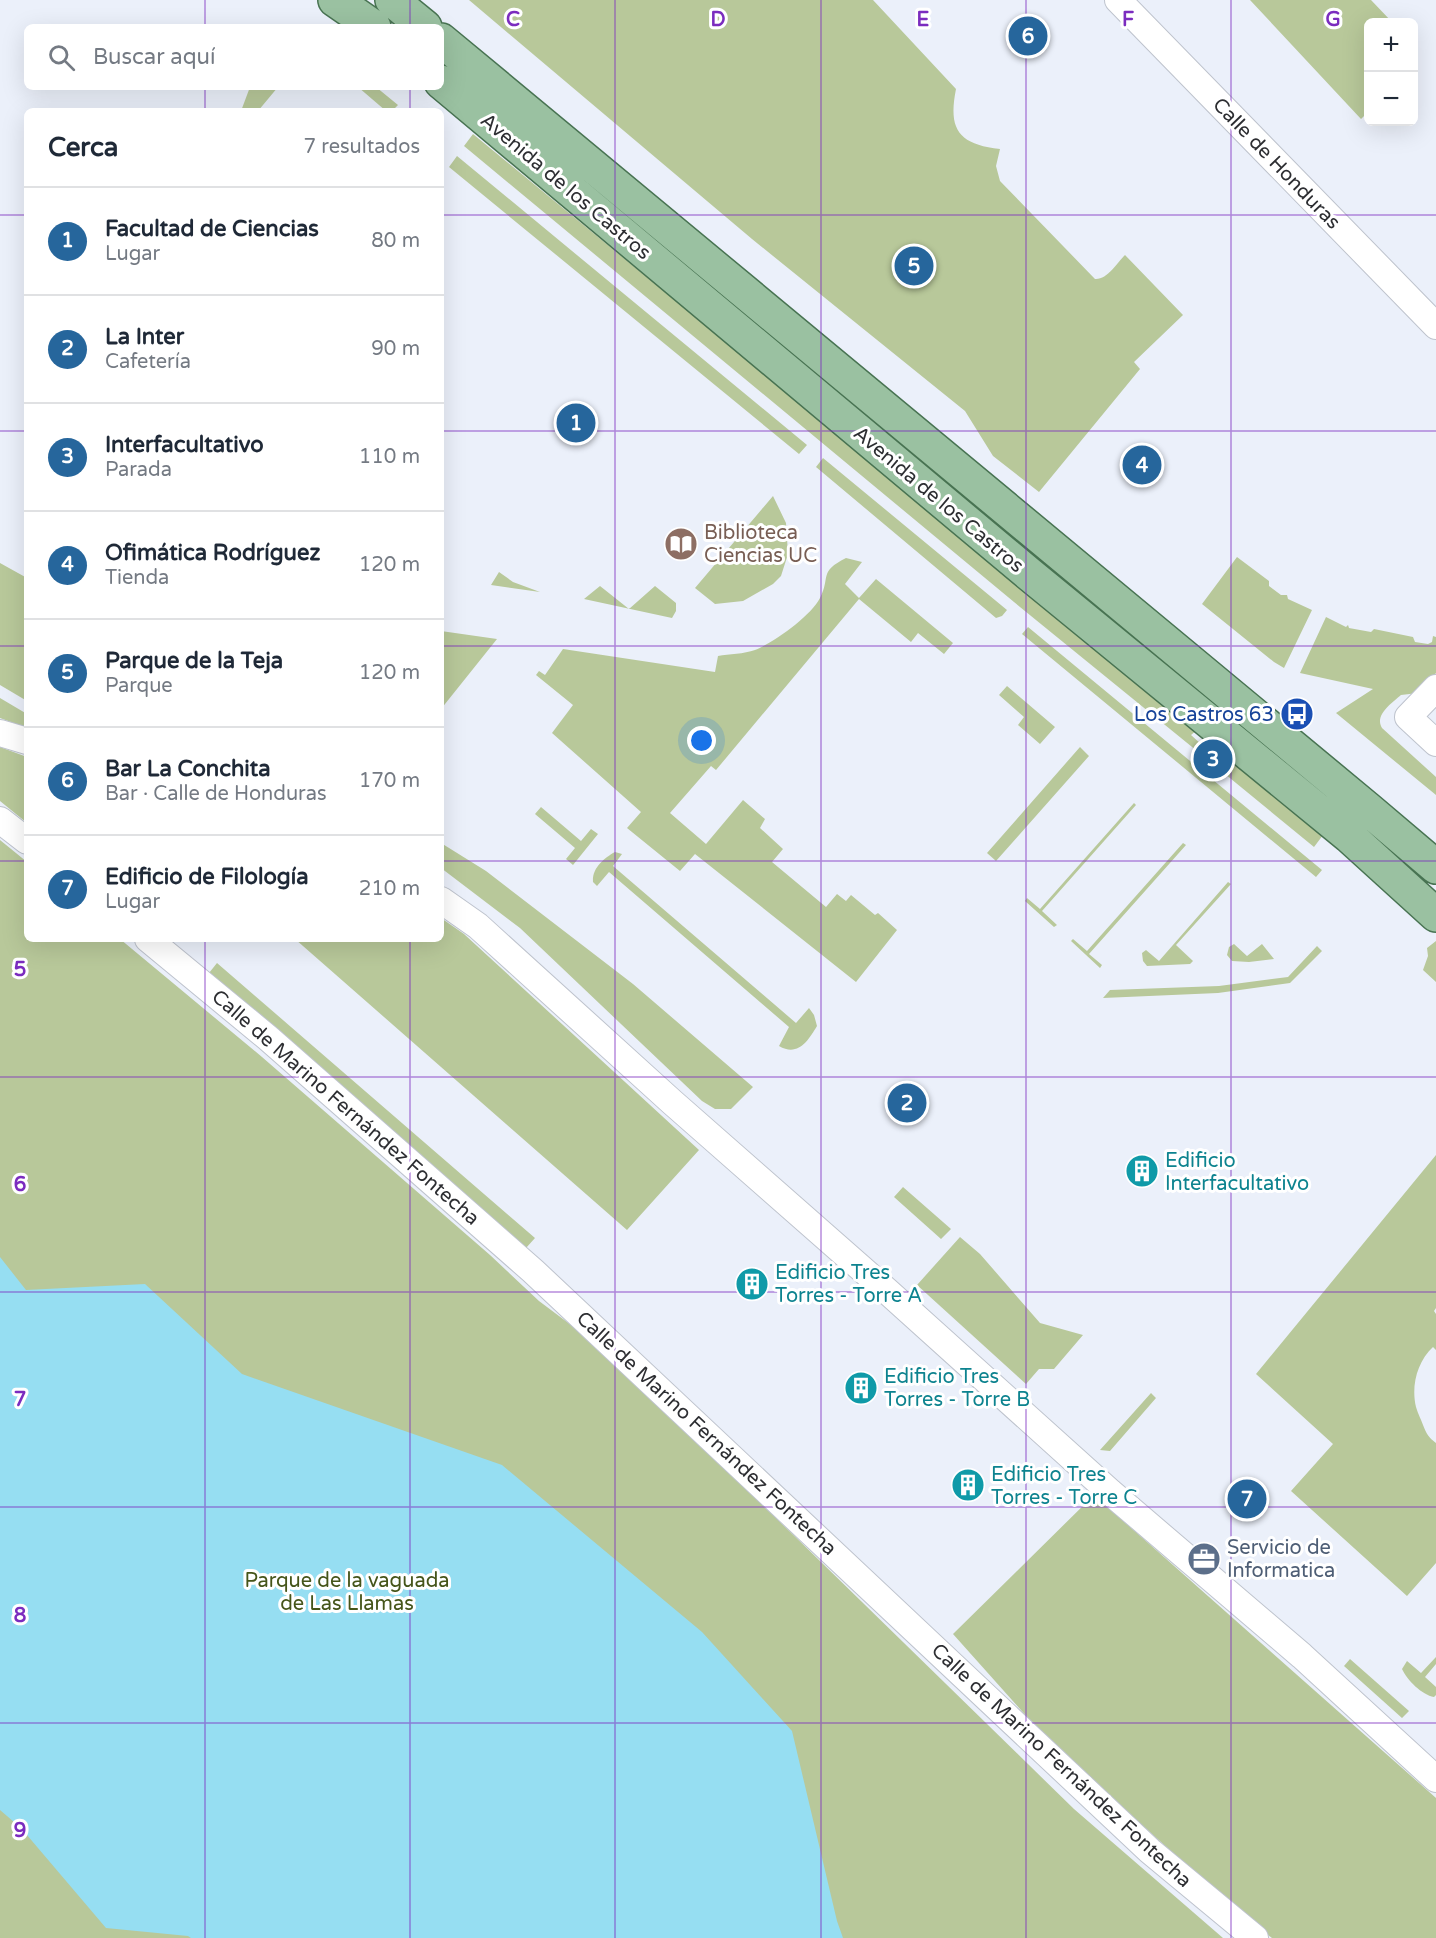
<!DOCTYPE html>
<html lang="es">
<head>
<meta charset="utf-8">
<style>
	body { margin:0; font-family:"Varela Round",sans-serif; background:#f2f2f3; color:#1f2937 }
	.controls { position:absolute; right:18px; top:18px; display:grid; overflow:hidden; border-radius:9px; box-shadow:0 6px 24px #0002 }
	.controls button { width:54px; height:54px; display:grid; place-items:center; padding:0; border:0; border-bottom:2px solid #e0e1e3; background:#fff; color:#1f2937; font:30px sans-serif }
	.you { position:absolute; left:702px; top:741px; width:21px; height:21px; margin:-15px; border:4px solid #fff; border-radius:50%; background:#1a73e8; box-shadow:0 0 0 9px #1a73e833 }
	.badge { display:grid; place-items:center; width:39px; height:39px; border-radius:50%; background:#26669c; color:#fff; font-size:20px; font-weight:700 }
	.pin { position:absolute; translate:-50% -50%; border:3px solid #fff; box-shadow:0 2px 6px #0006 }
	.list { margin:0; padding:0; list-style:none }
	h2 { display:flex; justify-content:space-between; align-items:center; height:78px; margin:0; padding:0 24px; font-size:26px }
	h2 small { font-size:20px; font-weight:400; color:#747a83 }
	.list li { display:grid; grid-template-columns:39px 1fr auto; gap:18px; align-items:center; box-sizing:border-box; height:108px; padding:0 24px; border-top:2px solid #e0e1e3 }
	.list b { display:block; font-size:22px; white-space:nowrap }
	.list p { margin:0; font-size:20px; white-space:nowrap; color:#747a83 }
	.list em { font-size:20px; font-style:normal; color:#747a83 }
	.icon { flex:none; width:33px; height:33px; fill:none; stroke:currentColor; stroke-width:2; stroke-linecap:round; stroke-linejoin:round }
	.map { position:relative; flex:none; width:1436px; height:1938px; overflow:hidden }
	.search { position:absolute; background:#fff; box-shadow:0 6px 24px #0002; left:24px; top:24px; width:420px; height:66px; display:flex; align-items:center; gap:15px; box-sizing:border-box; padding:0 21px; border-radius:9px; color:#747a83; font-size:22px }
	.panel { position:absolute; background:#fff; box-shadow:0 6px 24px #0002; left:24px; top:108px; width:420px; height:834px; border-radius:9px }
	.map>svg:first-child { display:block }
</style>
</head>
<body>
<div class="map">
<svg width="1436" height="1938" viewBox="0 0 1436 1938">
	<rect width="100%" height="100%" fill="#ebf0fa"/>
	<path fill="#b8c89a" d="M469 0H873L956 89C948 129 958 144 1000 149L996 166 1000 181 1095 279C1107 280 1117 263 1125 255L1183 315 1134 362 1140 369 1039 492 993 456 965 411 752 239Z
		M1250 0H1371L1392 22H1368V112L1361 119Z
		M250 87H278L258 111H241Z
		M358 87H376L398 105 392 111H386Z
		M473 134 1197 730 1191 735 1202 745 1197 751 1014 602 464 146Z
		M457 156 807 445 799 454 449 167Z
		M823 458 1007 610 1002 616 996 618 816 467Z
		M773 496 786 523 788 554 781 576 773 584 743 601 715 604 695 588Z
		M1237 557 1269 581V586L1281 595H1287L1288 599 1312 610 1284 668 1274 662 1202 604Z
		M846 558 862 562 845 584 859 598 876 579 953 643 944 654 918 633 911 642 859 599 716 770 711 766 670 813 706 844 743 800 765 819 760 828 783 849 772 862 826 907 837 894 846 901 851 895 875 915 878 913 897 930 856 982 695 854 680 871 627 828 641 812 552 733 573 705 536 675 539 671 545 675 563 649 715 672 718 656C729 654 744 654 755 650 773 643 811 616 820 598 831 577 818 572 846 558Z
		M0 563 27 578V701L0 685Z
		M499 572 513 582 540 592 491 585Z
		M600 586 629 609 655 586 676 603V611L672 618 584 599Z
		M1326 617 1346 627 1348 625 1349 628 1371 632 1374 629 1413 637 1415 642 1428 644 1432 642 1433 636 1436 637V673L1418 693 1401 695C1392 703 1374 715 1382 728L1436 777V795L1336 713 1373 689 1300 673Z
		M1028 627 1322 870 1316 877 1022 634Z
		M441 631 497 639 441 709Z
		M1007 686 1055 727 1040 744 1018 725 1024 717 999 695Z
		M0 698 27 714V728L0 718Z
		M0 747 27 757V823L0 801Z
		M1080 747 1089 756 996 861 987 853Z
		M1235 762 1323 835 1314 847 1225 774Z
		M1134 803 1136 805 1042 911 1057 925 1054 927 1025 901 1027 898 1040 909Z
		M541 807 581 841 591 829 598 834 573 865 566 859 575 848 535 814Z
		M0 840 27 862V939H120L262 1057 490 1255 539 1301 571 1325 736 1479 1074 1809 1223 1938H0Z
		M441 843 486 871 633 984 753 1087 731 1109H715L702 1101 520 928 441 868Z
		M1183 843 1186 845 1089 954 1102 965 1100 968 1071 941 1073 939 1087 951Z
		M615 852 622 854 613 866 796 1023 809 1008 814 1015 817 1026C808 1041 798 1057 779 1046L789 1027 609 872 597 886 593 882C592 868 604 858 615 852Z
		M1228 882 1231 884 1176 945 1193 961 1190 964 1147 966 1143 961 1142 953 1146 950 1159 961Z
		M441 918 464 934 699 1150 627 1230 295 939H441Z
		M1436 941V982L1423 970 1428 956 1427 948Z
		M1234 944 1247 956 1262 944 1274 959 1249 962 1232 961 1227 955 1229 947Z
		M1317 946 1322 951 1290 983 1218 993 1103 998 1110 990 1219 986 1288 977Z
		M217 963 535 1238 526 1248 209 973Z
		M1436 1155V1308L1434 1311 1436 1314V1350L1433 1347C1417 1362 1411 1386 1416 1407 1418 1414 1421 1419 1423 1425 1426 1433 1429 1438 1436 1443V1563L1407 1596 1291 1491 1333 1444 1256 1374Z
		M903 1187 951 1229 941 1239 894 1197Z
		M960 1237 980 1254 1040 1323 1083 1335 1054 1369H1039L1026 1384 917 1285Z
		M1151 1393 1156 1398 1110 1451 1100 1450Z
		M1094 1495 1436 1798V1938H1272L1248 1920 1114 1800 1038 1729 953 1634Z
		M1436 1657V1664L1425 1677 1436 1687V1695L1434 1697C1422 1695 1407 1680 1402 1669L1407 1661 1421 1673Z
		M1350 1659 1409 1711 1402 1718 1344 1666Z"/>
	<path fill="#96def2" d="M0 1257 26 1290 145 1284 242 1374 502 1465 702 1632 792 1731 837 1921 843 1938H191L188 1936 106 1928 21 1828 0 1810Z"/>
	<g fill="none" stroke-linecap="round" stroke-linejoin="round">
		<defs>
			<path id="street" d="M1118 0 1436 326
				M1436 688 1408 717 1436 743
				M0 733 27 741
				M0 820 27 841
				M441 900 478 926 672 1102 887 1291 1110 1492 1302 1656 1436 1779
				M148 939 268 1038 533 1271 1150 1851 1255 1938"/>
			<path id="primary" d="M335 0 374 27
				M392 0 425 27
				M441 40 1369 810 1436 867
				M441 82 1029 574 1349 836 1436 915"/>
		</defs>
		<use href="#street" stroke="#bec3cd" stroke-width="28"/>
		<use href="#primary" stroke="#487352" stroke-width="36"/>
		<use href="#street" stroke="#fff" stroke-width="26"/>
		<use href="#primary" stroke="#9ac1a1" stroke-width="33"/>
	</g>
	<path fill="none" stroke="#7b2cbf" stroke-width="1.5" stroke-opacity="0.55" d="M205 0V27M410 0V27M615 0V1938M821 0V1938M1026 0V1938M1231 0V1938M205 87V111M410 87V111M0 215H27M441 215H1436M0 431H27M441 431H1436M0 646H27M441 646H1436M0 861H27M441 861H1436M205 939V1938M410 939V1938M0 1077H1436M0 1292H1436M0 1507H1436M0 1723H1436"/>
	<defs>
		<symbol id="library-disc" viewBox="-11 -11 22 22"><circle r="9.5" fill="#8d6e63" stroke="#fff"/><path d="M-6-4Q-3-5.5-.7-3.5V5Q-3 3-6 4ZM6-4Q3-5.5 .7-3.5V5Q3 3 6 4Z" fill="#fff"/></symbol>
		<symbol id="bus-disc" viewBox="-11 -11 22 22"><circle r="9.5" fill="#1a4fb4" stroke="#fff"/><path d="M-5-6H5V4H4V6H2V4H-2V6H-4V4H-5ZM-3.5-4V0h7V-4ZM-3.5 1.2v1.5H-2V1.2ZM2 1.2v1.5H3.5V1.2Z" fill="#fff"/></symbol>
		<symbol id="building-disc" viewBox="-11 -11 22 22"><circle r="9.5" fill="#0f9aa8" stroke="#fff"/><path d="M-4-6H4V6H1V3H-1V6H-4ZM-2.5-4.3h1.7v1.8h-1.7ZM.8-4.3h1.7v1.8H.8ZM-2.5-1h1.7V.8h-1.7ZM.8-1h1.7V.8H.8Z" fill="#fff"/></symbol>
		<symbol id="office-disc" viewBox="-11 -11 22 22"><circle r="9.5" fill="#5c6f8a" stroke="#fff"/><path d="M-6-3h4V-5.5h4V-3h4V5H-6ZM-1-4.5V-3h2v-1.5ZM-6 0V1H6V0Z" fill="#fff"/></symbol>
	</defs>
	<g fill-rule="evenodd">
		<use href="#library-disc" x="662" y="525" width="38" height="38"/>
		<use href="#bus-disc" x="1278" y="695" width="38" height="38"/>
		<use href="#building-disc" x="1123" y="1152" width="38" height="38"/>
		<use href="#building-disc" x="733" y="1265" width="38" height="38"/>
		<use href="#building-disc" x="842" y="1369" width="38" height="38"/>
		<use href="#building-disc" x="949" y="1466" width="38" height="38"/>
		<use href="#office-disc" x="1185" y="1540" width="38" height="38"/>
	</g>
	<g text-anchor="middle" stroke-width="6" stroke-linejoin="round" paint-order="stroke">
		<g font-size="20" fill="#2d2e32" stroke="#fff">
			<text transform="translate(1277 163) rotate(46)" y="7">Calle de Honduras</text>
			<text transform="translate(566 186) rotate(40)" y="7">Avenida de los Castros</text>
			<text transform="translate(939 499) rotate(40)" y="7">Avenida de los Castros</text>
			<text transform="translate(346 1107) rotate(41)" y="7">Calle de Marino Fernández Fontecha</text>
			<text transform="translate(707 1433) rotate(43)" y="7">Calle de Marino Fernández Fontecha</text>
			<text transform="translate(1062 1765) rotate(43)" y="7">Calle de Marino Fernández Fontecha</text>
		</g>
		<g font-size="20" fill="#785e54" stroke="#fff" text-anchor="start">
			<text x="704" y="539">Biblioteca<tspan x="704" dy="23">Ciencias UC</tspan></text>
		</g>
		<g font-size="20" fill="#164399" stroke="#fff" text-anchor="end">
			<text x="1274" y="721">Los Castros 63</text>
		</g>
		<g font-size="20" fill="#0d838f" stroke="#fff" text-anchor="start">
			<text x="1165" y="1167">Edificio<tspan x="1165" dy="23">Interfacultativo</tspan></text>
			<text x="775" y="1279">Edificio Tres<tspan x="775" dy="23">Torres - Torre A</tspan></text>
			<text x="884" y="1383">Edificio Tres<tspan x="884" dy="23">Torres - Torre B</tspan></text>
			<text x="991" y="1481">Edificio Tres<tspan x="991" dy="23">Torres - Torre C</tspan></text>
		</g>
		<g font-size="20" fill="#4e5e75" stroke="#fff" text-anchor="start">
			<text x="1227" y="1554">Servicio de<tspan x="1227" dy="23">Informatica</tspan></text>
		</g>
		<g font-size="20" fill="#45551a" stroke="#fff">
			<text x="347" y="1587">Parque de la vaguada<tspan x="347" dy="23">de Las Llamas</tspan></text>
		</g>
	</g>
	<g font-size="20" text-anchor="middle" font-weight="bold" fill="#7b2cbf" stroke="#fff" stroke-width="6" stroke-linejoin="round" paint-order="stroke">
		<text x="513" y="26">C</text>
		<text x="718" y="26">D</text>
		<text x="923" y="26">E</text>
		<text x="1128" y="26">F</text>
		<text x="1333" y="26">G</text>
		<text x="20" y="976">5</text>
		<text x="20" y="1191">6</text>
		<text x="20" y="1406">7</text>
		<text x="20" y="1622">8</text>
		<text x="20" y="1837">9</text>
	</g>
</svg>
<div class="controls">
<button>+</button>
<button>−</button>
</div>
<div class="you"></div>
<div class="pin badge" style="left:576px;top:423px">1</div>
<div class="pin badge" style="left:907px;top:1103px">2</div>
<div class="pin badge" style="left:1213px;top:759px">3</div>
<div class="pin badge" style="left:1142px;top:465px">4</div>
<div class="pin badge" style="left:914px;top:266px">5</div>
<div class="pin badge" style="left:1028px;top:36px">6</div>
<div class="pin badge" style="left:1247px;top:1499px">7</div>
<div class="search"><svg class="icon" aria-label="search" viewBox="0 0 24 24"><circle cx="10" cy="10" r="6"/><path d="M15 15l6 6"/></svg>Buscar aquí</div>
<section class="panel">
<h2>Cerca<small>7 resultados</small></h2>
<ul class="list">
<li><span class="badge">1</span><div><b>Facultad de Ciencias</b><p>Lugar</p></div><em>80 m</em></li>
<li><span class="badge">2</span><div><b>La Inter</b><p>Cafetería</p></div><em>90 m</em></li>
<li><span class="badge">3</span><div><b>Interfacultativo</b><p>Parada</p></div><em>110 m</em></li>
<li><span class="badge">4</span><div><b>Ofimática Rodríguez</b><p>Tienda</p></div><em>120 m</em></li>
<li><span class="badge">5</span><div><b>Parque de la Teja</b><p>Parque</p></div><em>120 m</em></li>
<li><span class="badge">6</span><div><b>Bar La Conchita</b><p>Bar · Calle de Honduras</p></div><em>170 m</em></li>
<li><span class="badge">7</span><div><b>Edificio de Filología</b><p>Lugar</p></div><em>210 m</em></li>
</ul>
</section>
</div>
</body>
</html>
